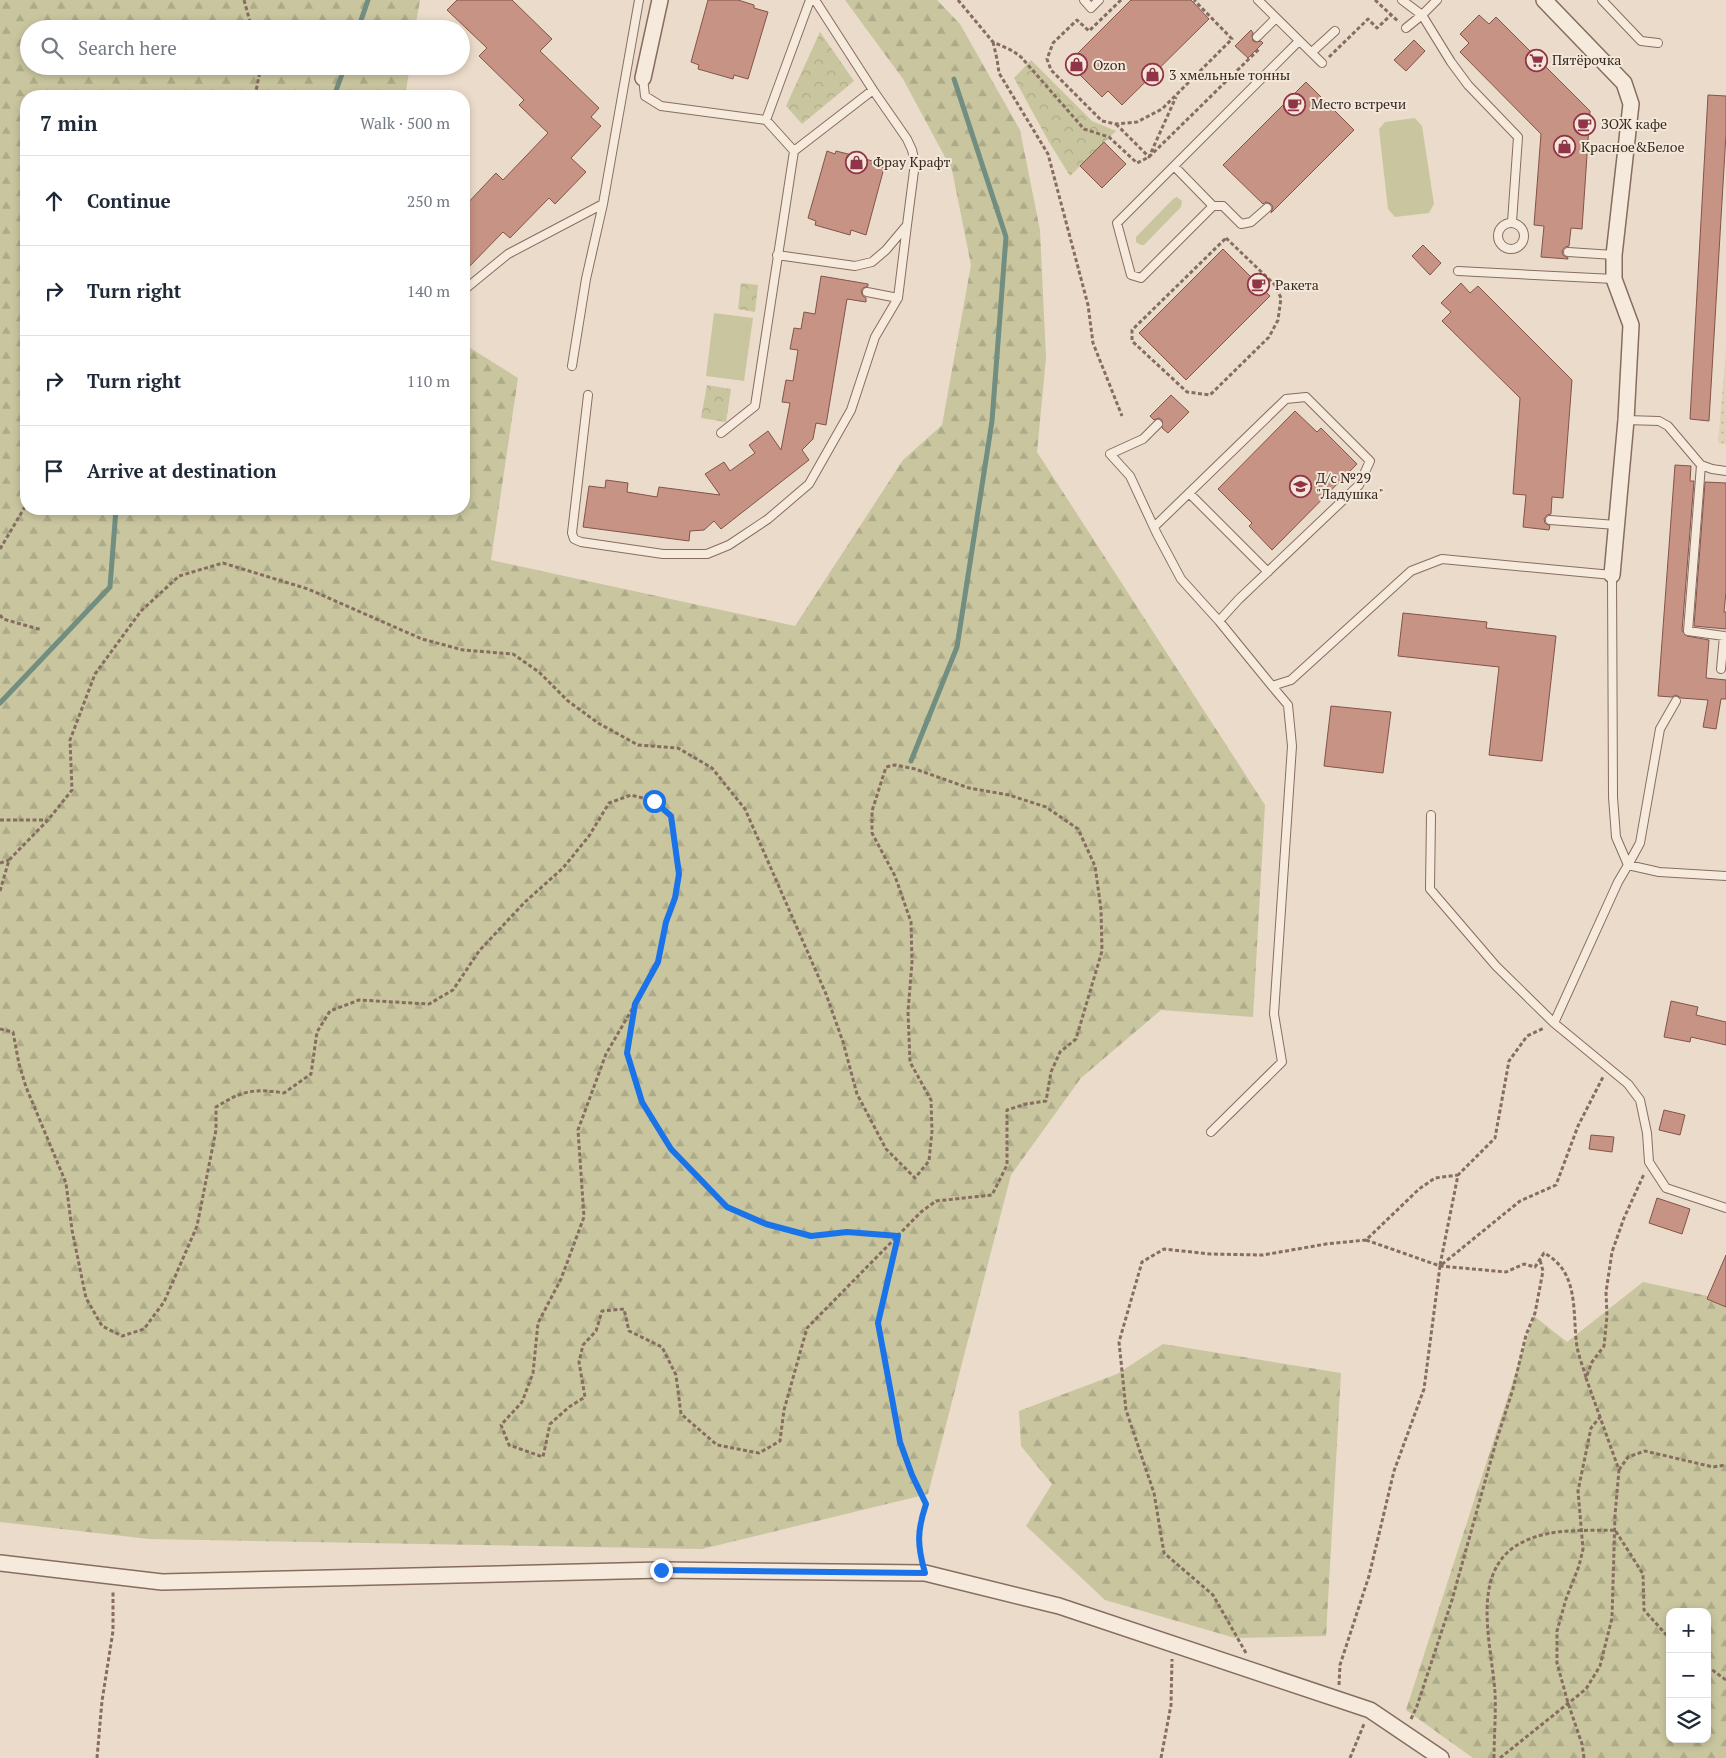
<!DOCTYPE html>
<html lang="en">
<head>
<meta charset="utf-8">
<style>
	body { margin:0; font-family:"PT Serif",serif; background:#f6f6f7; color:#1f2937 }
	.controls { position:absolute; right:15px; bottom:15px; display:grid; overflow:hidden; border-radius:10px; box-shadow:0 2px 8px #0003 }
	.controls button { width:45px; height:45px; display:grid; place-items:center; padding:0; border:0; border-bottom:1px solid #e0e1e3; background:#fff; color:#1f2937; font:25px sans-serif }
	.stop { position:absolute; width:15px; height:15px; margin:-11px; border:4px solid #1a73e8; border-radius:50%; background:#fff }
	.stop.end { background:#1a73e8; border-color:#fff; box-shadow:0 1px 5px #0008 }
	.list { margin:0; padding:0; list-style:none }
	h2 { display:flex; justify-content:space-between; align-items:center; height:65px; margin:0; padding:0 20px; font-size:21px }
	h2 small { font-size:16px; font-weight:400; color:#747a83 }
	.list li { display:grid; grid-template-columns:32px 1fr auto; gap:15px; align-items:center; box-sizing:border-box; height:90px; padding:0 20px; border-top:1px solid #e0e1e3 }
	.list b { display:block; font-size:19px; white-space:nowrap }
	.list em { font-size:16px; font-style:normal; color:#747a83 }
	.icon { flex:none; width:28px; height:28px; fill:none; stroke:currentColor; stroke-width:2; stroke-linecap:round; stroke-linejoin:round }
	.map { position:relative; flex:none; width:1726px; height:1758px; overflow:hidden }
	.search { position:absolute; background:#fff; box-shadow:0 2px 8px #0003; left:20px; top:20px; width:450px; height:55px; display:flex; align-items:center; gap:12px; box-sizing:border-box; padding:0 18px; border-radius:28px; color:#747a83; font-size:19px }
	.panel { position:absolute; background:#fff; box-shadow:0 2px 8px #0003; left:20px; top:90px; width:450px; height:425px; border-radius:20px }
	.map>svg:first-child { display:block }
</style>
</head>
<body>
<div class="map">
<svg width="1726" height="1758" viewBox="0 0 1726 1758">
	<defs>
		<pattern id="farmland-dots" width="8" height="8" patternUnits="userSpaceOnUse" patternTransform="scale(1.25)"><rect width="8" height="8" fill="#e0d2b8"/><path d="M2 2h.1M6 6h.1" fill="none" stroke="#c1b49e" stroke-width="1.8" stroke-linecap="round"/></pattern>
		<pattern id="forest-firs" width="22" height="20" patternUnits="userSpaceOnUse" patternTransform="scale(1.25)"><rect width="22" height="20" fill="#c9c69f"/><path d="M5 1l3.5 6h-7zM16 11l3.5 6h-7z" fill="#adaa89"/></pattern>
		<pattern id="park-crowns" width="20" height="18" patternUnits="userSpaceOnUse" patternTransform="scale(1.25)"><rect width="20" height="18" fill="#c9c69f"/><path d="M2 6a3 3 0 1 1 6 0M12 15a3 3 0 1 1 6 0" fill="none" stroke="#adaa89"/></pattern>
	</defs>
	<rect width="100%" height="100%" fill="#ebdbca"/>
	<path fill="url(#farmland-dots)" d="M1726 350V444L1718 443Z"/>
	<path fill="#c9c69f" d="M1415 118 1422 126 1434 204 1429 213 1395 217 1388 209 1379 129 1385 122Z
		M1177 197 1182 201 1181 207 1144 245H1141L1136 242V237L1173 199Z
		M714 313 753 318 744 381 706 376Z"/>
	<path fill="url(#forest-firs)" fill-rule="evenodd" d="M0 0H420L415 29H29V66H410L405 96H26V509H464V344L518 378 491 560 795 626 903 460 942 425 971 265 952 170 903 79 845 0H937L960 24 1020 130 1040 230 1046 358 1037 452 1265 805 1253 1017 1161 1010 1081 1078 1011 1175 928 1494 702 1549 149 1539 0 1522Z
		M1643 1282 1726 1300V1758H1473L1406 1710 1534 1316 1567 1342ZM1670 1612H1707V1739H1670Z
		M1163 1344 1341 1373 1326 1636 1235 1638 1105 1600 1026 1526 1052 1484 1021 1446 1019 1411 1117 1374Z"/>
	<path fill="url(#park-crowns)" d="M820 32 854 81 802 124 786 106Z
		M1031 60 1092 121 1116 131 1070 176 1049 142 1014 78Z
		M741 283 758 285 755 312 738 309Z
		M707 385 731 389 726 422 701 418Z"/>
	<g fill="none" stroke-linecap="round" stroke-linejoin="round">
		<path stroke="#718e81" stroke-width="5" d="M358 29 368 0
			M334 96 345 66
			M0 703 110 587 116 509
			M911 761 957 647 992 421 1006 237 954 79"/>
	</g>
	<path fill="#c69384" stroke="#835448" d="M457 0H512L552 39 540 51 599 108 591 117 601 126 571 158 586 172 555 204 549 198 510 238 503 232 464 272V207L496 173 503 180 548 133 519 105 524 100 479 56 487 48 447 10Z
		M708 0H738L754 5V8L768 12 748 79 734 75 733 79 698 69 699 65 691 62Z
		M1131 0H1191L1209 19 1122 105 1108 91 1102 97 1068 63Z
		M1479 15 1489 24 1496 17 1590 111 1582 229 1571 228 1569 246 1565 247 1562 251 1563 255 1568 258V259L1541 257 1544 226 1534 225 1541 134 1460 52 1469 43 1460 34Z
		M1251 30 1253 33 1252 36 1253 41 1256 42 1261 41 1263 43 1248 58 1235 46Z
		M1414 40 1425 51 1406 71 1394 60Z
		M1306 82 1354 130 1271 213 1273 207 1271 204 1266 202 1263 204 1223 165Z
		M1708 95 1726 96V134L1709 421 1690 419Z
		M1104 142 1126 164 1102 188 1080 166Z
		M827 151 835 154 836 151 856 156 872 161 871 164 884 168 866 235 851 230 850 235 815 225 816 221 808 218Z
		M1423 245 1441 263 1430 275 1412 256Z
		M1223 249 1270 296 1186 380 1139 333Z
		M821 276 868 284V286L863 288 861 291 863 296 866 298V302L847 299 826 425 816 423 813 439 802 450 809 460 721 529 714 521 704 530 690 531 689 541 583 527 589 486 605 488 606 480 628 483 627 492 657 497 659 487 720 495 705 474 724 462 730 471 755 453 749 445 768 431 781 450 790 403 782 402 786 380 793 381 798 350 790 349 794 328 801 329 804 312 815 314Z
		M1461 283 1470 293 1478 286 1572 380 1563 498 1552 497 1551 514 1547 515 1544 519 1545 523 1550 526 1549 530 1523 527 1526 495 1513 494 1520 398 1442 321 1451 312 1441 303Z
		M1171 395 1189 412 1168 433 1162 428V420L1159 418 1154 420 1150 416Z
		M1295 411 1317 432 1321 428 1357 464 1272 550 1249 526 1252 523 1218 489Z
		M1675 465 1691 466 1690 481H1694L1682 631 1687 636 1709 640 1706 678 1726 680V699H1721L1716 729 1703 727 1708 700 1681 698 1676 695 1672 697 1658 696Z
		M1705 482 1726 483V592L1724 612H1726V629L1694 626Z
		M1403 613 1487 622 1486 628 1556 636 1542 761 1489 755 1499 667 1398 656Z
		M1331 706 1391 712 1383 773 1324 766Z
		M1671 1001 1698 1007 1696 1015 1726 1022V1045L1691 1037 1690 1042 1664 1037Z
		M1664 1110 1685 1115 1680 1135 1659 1130Z
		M1591 1135 1614 1137 1612 1152 1589 1149Z
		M1657 1198 1690 1209 1682 1234 1649 1223Z
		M1726 1255V1307L1707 1299Z"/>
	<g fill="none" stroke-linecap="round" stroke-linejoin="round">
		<defs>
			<path id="lane" d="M1084 0 1091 8 1099 0
				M1258 0 1322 63
				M1402 0 1422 15 1451 62 1468 85 1518 137 1512 222
				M1602 0 1641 41 1658 43
				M1406 28 1422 15 1437 0
				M1257 37 1276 18
				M1312 52 1335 31
				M643 78 645 96 661 106 766 120 810 0
				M766 120 794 151
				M1174 166 1117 223 1131 275 1141 278 1213 206 1174 166 1299 41
				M1213 206H1223L1241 224 1251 222 1267 208
				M1498 236a13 13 0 1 1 26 0a13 13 0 1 1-26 0Z
				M1568 252 1614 255
				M777 255 855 266 872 262 886 250 907 225 915 163 912 150 907 139 873 90 815 0
				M1458 271 1614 279
				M464 290 508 254 603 204 639 0
				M867 292 898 298
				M572 366 586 279 603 204
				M588 395 572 533 574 539 581 542 663 554H707L729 545 768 519 809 484 851 410 875 337 898 298 907 225
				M1626 420 1659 421 1668 426 1701 465 1712 469 1726 471
				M1158 424 1143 439 1110 454 1130 476 1157 534 1181 579 1219 621 1272 686 1291 680 1411 571 1442 559 1612 575 1613 797 1616 837 1628 865 1618 882 1554 1023
				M721 433 755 406 794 151 873 90
				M1701 465 1688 631 1724 636 1721 669
				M1190 494 1268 572
				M1550 520 1616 525
				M1154 527 1286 399 1306 397 1370 461 1359 485 1239 599 1219 621
				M1676 701 1660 729 1640 843 1628 865 1659 872 1726 876
				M1431 815 1430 889 1496 966 1554 1023 1628 1084 1640 1100 1647 1133 1649 1162 1666 1188 1726 1208
				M1211 1132 1282 1062 1274 1014 1292 746 1288 705 1272 686"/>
			<path id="street" d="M1544 0 1624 83 1631 104 1614 255V279L1631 325 1626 420 1612 575
				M643 78 660 0
				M0 1563 162 1582 661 1570 925 1573 1059 1606 1370 1710 1441 1758"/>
		</defs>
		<use href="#lane" stroke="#866d60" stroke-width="10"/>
		<use href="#street" stroke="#866d60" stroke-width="18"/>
		<path stroke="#866d60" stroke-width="3" stroke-dasharray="4 2.5" stroke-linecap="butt" d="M244 0 252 29
			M958 0 993 42 1013 51 1021 57 1084 129 1109 137 1137 163 1149 157 1260 48
			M1121 0 1089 31 1077 20 1053 43 1047 59 1051 70 1102 121 1116 124 1137 122 1162 109 1232 39 1194 0
			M1375 0 1399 22
			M993 42 997 59 999 73 1048 154 1088 305 1093 343 1122 416
			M1329 57 1368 19 1377 28 1392 14
			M255 96 261 66
			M1116 124 1149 157 1176 97
			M1226 238 1275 285 1281 298 1278 320 1269 337 1210 395 1187 392 1132 341V330Z
			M0 549 26 505
			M0 615 3 619 42 630
			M0 820H47
			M0 863 9 860
			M0 891 9 860 48 820 72 790 70 740 95 674 141 611 179 576 223 563 308 589 422 639 463 650 513 654 539 672 568 701 598 723 638 745 678 748 712 768 745 809 826 994 843 1042 857 1094 886 1149 915 1178 929 1161 932 1131 931 1100 910 1062 908 1012 912 962 911 922 895 876 872 833V811L886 767 895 765 915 769 969 788 1009 795 1046 807 1078 829 1095 866 1101 909 1102 951 1076 1039 1060 1052 1051 1072 1046 1101 1026 1104 1007 1110V1165L992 1195 936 1201 921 1212 807 1328 784 1410 780 1441 759 1453 717 1445 681 1414 676 1375 662 1347 629 1331 624 1309 602 1311 596 1331 583 1345 579 1362 585 1397 569 1407 550 1424 543 1457 509 1445 501 1425 522 1402 533 1373 538 1323 561 1279 584 1217 578 1130 606 1054 635 1004 657 962 666 922 675 899 679 873 671 816 654 801 631 795 609 803 589 836 563 868 525 902 479 951 453 990 429 1004 359 1000 330 1011 317 1032 311 1074 284 1093C252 1088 242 1091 216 1107V1130L197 1226 164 1302 144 1329 122 1336 102 1326 86 1298 72 1230 66 1183 26 1087 19 1064 13 1032 0 1029
			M635 1007 627 1053 642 1102 671 1149 727 1207 766 1225 811 1236 847 1233 897 1236
			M898 1237 878 1323 900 1442 912 1475 926 1504 920 1524 921 1557
			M1366 1240 1440 1266 1506 1272 1524 1264 1535 1267 1544 1253C1580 1272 1572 1312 1577 1347 1579 1357 1583 1367 1586 1377
			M1440 1265 1458 1175 1495 1138 1509 1061 1527 1036 1544 1028
			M1619 1470 1628 1457 1645 1451 1713 1467 1726 1465
			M1246 1653 1213 1595 1164 1553 1154 1493 1126 1410 1119 1342 1142 1262 1164 1249 1210 1254 1263 1255 1326 1244 1366 1240 1419 1189 1435 1178 1458 1175
			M1707 1666 1726 1680
			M1339 1685 1340 1665 1369 1576 1394 1471 1424 1389 1440 1266 1520 1201 1556 1185 1578 1126 1603 1077
			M1411 1719 1417 1706 1452 1600 1496 1442 1513 1389 1526 1335 1535 1313 1543 1271 1540 1260
			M97 1758 102 1701 113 1631V1590
			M1161 1758 1171 1705 1172 1659
			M1350 1758 1364 1724
			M1494 1758C1494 1737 1496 1715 1495 1693 1492 1645 1467 1567 1525 1541 1552 1528 1586 1531 1615 1530L1643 1574 1644 1610 1670 1639
			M1500 1758 1586 1689 1600 1666 1612 1618 1615 1515 1619 1470 1586 1378 1592 1362 1604 1346 1607 1316 1606 1292 1612 1252 1624 1218 1644 1174
			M1584 1758 1582 1744 1568 1703 1557 1663V1631L1566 1599 1579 1566 1583 1549 1578 1491 1591 1428 1600 1417"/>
		<use href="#lane" stroke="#f6eadd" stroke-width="8"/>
		<use href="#street" stroke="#f6eadd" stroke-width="15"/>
	</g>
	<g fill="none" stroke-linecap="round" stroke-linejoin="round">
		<path stroke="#1a73e8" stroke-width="6" d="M654 801 671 816 679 874 675 898 666 922 658 962 635 1004 627 1053 642 1102 671 1149 727 1207 766 1224 811 1236 847 1232 898 1236 878 1323 900 1442 912 1475 926 1504C917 1531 917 1545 925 1573L661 1570"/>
	</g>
	<defs>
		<symbol id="supermarket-ring" viewBox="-11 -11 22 22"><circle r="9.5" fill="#f3e7d9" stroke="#903547" stroke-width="1.5"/><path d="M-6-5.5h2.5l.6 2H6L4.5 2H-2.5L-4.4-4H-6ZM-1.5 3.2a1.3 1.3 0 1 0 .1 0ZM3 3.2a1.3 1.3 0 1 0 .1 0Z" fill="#903547"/></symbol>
		<symbol id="shop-ring" viewBox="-11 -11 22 22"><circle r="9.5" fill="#f3e7d9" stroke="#903547" stroke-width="1.5"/><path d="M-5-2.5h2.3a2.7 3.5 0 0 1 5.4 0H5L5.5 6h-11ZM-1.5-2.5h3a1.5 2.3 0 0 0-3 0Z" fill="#903547"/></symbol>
		<symbol id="cafe-ring" viewBox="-11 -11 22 22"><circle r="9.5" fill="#f3e7d9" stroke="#903547" stroke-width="1.5"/><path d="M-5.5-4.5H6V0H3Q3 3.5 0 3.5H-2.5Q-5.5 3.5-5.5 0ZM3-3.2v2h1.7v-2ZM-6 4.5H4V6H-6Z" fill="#903547"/></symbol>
		<symbol id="school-ring" viewBox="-11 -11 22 22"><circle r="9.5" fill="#f3e7d9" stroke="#903547" stroke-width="1.5"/><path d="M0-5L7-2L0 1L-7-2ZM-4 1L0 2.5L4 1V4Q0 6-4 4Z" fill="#903547"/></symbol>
	</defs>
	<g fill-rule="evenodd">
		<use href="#supermarket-ring" x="1524" y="48" width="25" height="25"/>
		<use href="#shop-ring" x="1064" y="52" width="25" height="25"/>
		<use href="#shop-ring" x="1140" y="62" width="25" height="25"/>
		<use href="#cafe-ring" x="1282" y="92" width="25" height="25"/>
		<use href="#cafe-ring" x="1572" y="112" width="25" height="25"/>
		<use href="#shop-ring" x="1552" y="134" width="25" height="25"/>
		<use href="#shop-ring" x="844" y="150" width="25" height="25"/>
		<use href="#cafe-ring" x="1246" y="272" width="25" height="25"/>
		<use href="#school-ring" x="1288" y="474" width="25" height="25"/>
	</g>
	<g text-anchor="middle" stroke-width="4" stroke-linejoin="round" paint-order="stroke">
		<g font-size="14" fill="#382922" stroke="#f3e7d9" text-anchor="start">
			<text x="1552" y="65">Пятёрочка</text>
			<text x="1093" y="70">Ozon</text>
			<text x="1169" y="80">3 хмельные тонны</text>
			<text x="1311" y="109">Место встречи</text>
			<text x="1601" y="129">ЗОЖ кафе</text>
			<text x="1581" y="152">Красное&amp;Белое</text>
			<text x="873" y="167">Фрау Крафт</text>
			<text x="1275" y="290">Ракета</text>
			<text x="1316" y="483">Д/с №29<tspan x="1316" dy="16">"Ладушка"</tspan></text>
		</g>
	</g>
</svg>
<div class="controls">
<button>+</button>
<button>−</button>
<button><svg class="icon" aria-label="layers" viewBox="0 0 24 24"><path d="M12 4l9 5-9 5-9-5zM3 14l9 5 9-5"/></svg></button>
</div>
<div class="stop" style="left:654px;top:801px"></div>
<div class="stop end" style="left:661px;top:1570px"></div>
<div class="search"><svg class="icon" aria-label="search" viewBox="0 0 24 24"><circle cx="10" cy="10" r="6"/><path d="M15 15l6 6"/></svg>Search here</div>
<section class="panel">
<h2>7 min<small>Walk · 500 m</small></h2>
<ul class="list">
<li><svg class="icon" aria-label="ahead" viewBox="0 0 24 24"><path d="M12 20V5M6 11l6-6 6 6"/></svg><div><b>Continue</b></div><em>250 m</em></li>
<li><svg class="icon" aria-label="right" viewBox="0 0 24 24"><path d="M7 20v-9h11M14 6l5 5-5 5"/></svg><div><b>Turn right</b></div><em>140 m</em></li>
<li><svg class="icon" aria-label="right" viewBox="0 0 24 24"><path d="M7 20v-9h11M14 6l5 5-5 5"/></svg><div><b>Turn right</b></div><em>110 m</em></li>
<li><svg class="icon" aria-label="arrive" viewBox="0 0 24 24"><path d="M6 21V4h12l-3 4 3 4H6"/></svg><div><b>Arrive at destination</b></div></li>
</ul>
</section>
</div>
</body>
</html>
